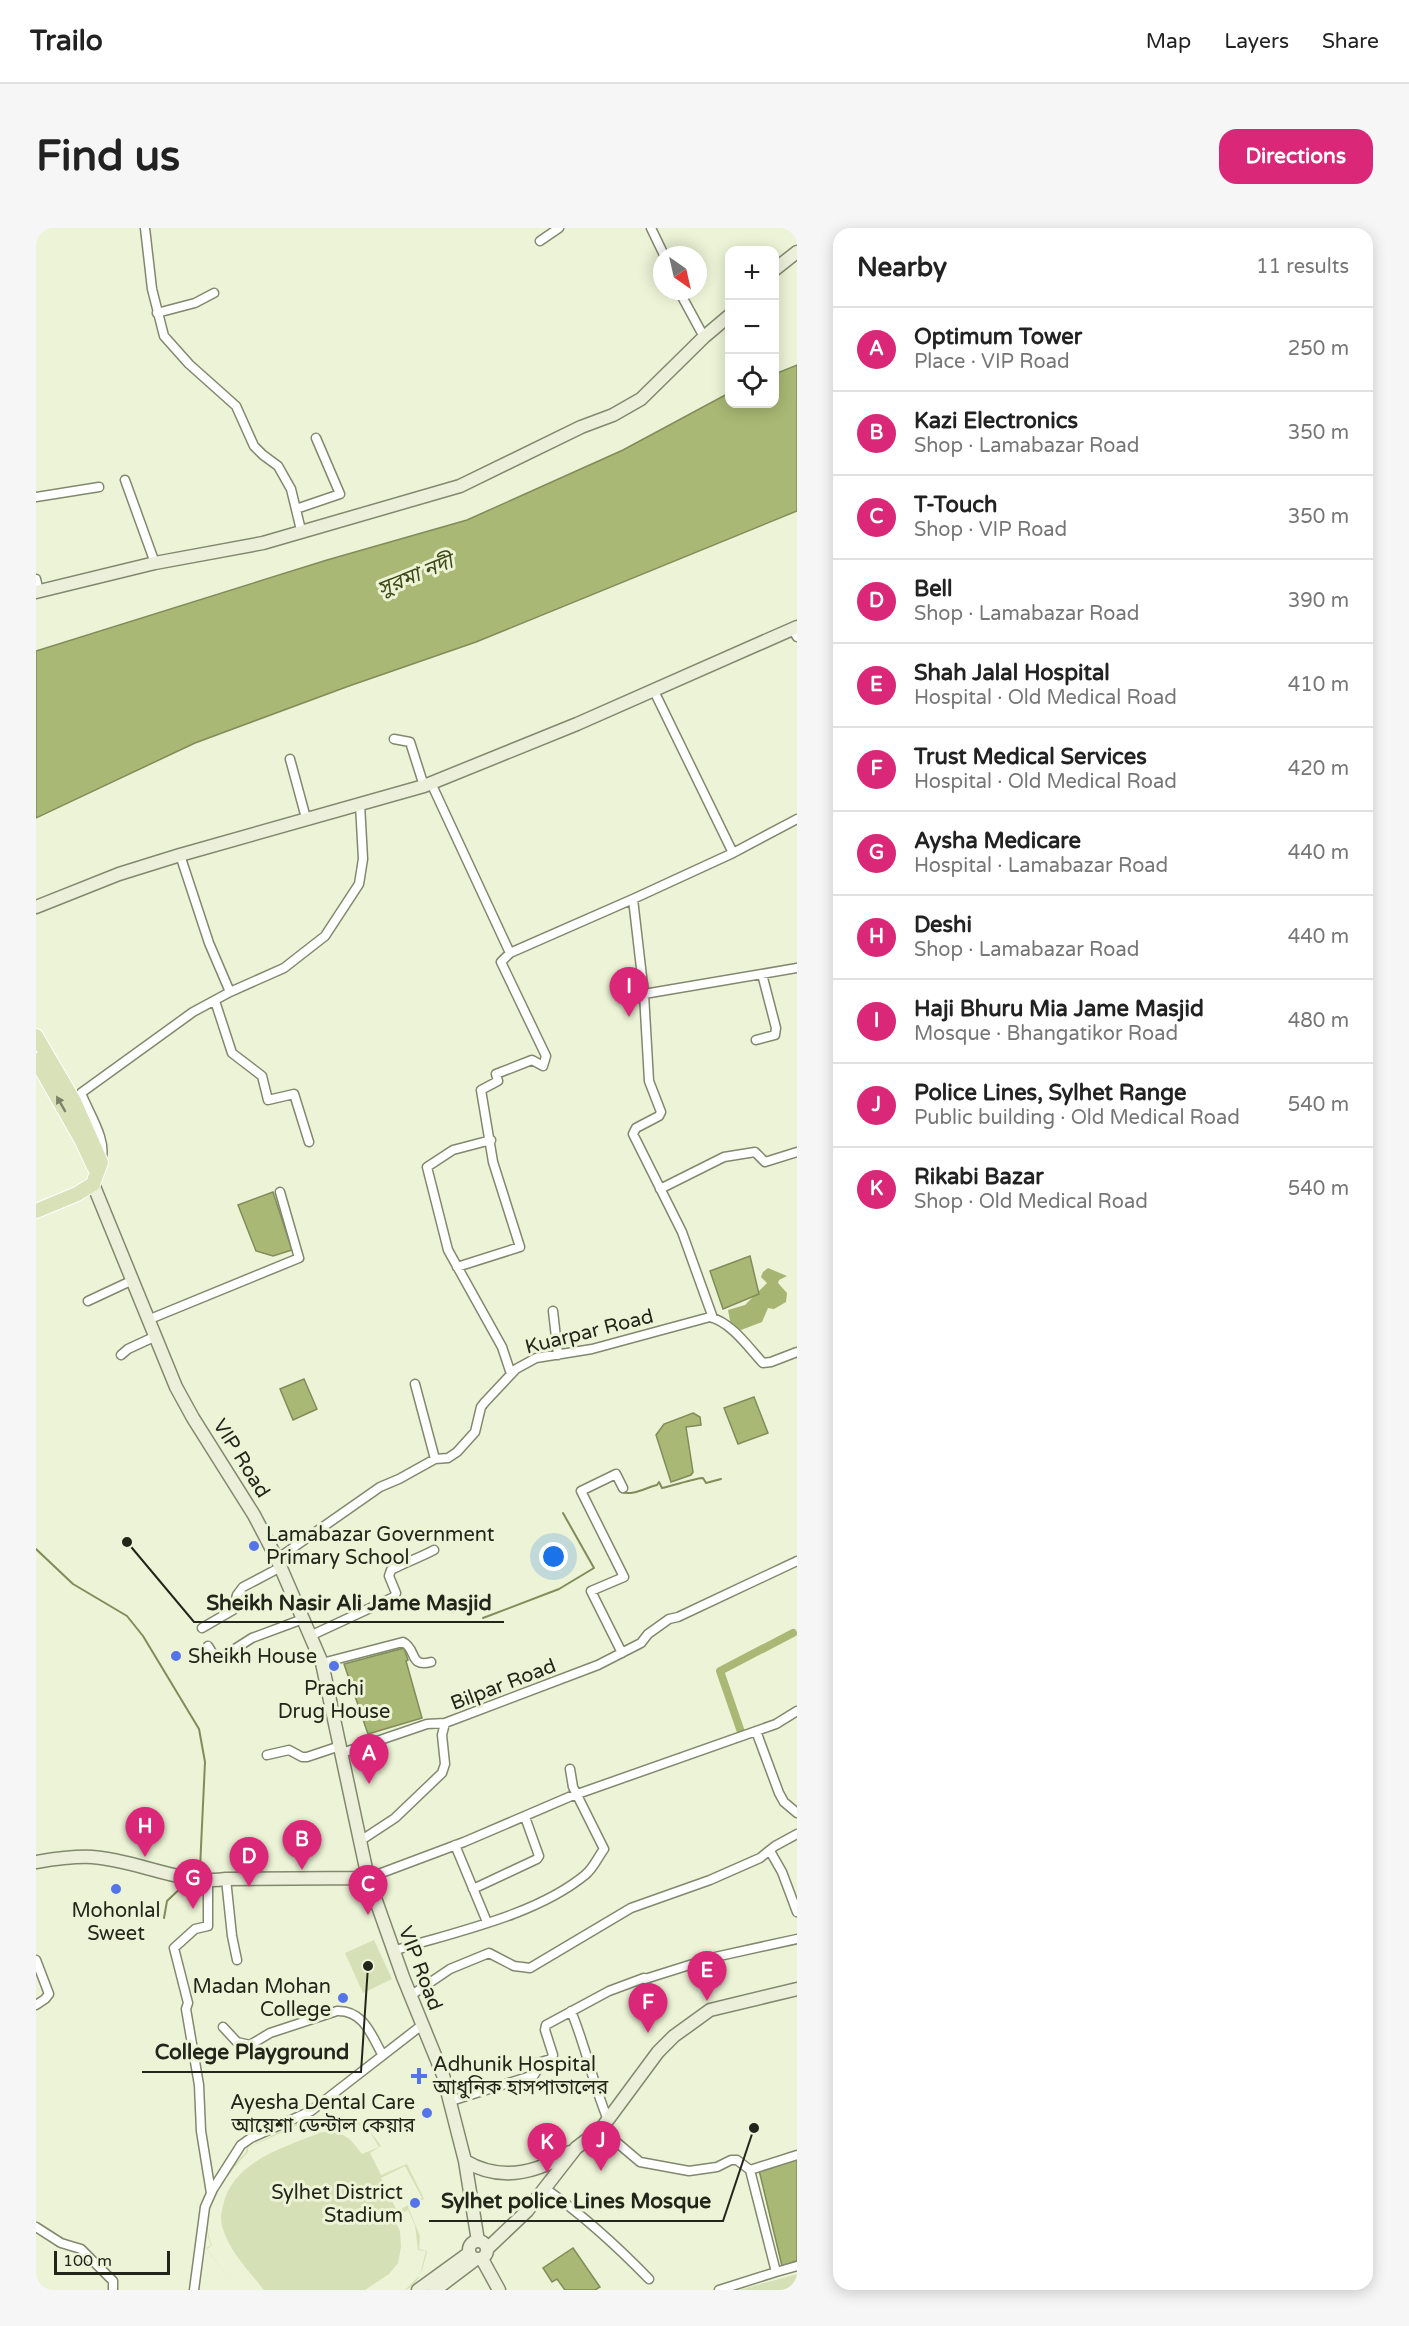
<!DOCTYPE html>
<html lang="en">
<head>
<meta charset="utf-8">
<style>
	body { margin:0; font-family:"Varela Round","Noto Sans Bengali",sans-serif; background:#f6f6f6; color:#222 }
	.controls { position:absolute; right:18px; top:18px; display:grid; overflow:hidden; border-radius:12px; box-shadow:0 3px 15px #0003 }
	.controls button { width:54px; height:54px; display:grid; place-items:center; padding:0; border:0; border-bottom:2px solid #e0e0e0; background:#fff; color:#222; font:30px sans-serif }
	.compass { position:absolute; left:617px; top:18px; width:54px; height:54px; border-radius:50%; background:#fff; box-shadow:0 3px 15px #0003; rotate:146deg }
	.scale { position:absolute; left:18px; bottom:15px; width:116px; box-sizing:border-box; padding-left:6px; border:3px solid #22251a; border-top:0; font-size:16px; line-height:21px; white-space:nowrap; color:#22251a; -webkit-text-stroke:4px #ecf3d6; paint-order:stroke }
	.you { position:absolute; left:518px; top:1329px; width:21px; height:21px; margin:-15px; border:4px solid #fff; border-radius:50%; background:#1a73e8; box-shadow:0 0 0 9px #1a73e833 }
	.badge { display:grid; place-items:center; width:39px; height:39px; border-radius:50%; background:#db2777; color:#fff; font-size:20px; font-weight:700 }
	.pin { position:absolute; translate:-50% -50px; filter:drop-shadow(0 2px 3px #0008) }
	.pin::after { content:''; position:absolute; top:32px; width:21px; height:18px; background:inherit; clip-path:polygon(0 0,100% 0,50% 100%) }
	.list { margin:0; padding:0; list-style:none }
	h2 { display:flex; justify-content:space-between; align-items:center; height:78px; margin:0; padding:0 24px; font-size:26px }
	h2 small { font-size:20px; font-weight:400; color:#767676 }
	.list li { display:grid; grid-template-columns:39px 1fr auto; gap:18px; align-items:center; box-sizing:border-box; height:84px; padding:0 24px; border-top:2px solid #e0e0e0 }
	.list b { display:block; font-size:22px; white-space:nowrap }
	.list p { margin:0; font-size:20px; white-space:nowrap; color:#767676 }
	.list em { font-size:20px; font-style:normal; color:#767676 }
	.icon { flex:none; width:33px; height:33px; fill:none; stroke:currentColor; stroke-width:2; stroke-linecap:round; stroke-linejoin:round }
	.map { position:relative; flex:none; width:761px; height:2062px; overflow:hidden; border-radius:18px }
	header { display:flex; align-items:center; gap:36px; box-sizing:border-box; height:84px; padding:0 30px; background:#fff; border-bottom:2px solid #e0e0e0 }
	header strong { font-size:28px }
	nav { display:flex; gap:33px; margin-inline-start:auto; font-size:21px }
	.intro { display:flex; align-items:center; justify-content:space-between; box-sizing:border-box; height:144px; padding:0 36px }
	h1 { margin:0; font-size:42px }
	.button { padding:15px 27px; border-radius:18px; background:#db2777; color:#fff; font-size:21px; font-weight:700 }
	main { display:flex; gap:36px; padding:0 36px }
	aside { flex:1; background:#fff; border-radius:18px; box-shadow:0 3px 15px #0003 }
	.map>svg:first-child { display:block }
</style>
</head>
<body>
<header>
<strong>Trailo</strong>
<nav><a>Map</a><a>Layers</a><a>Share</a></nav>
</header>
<div class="intro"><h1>Find us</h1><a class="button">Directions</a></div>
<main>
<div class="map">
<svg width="761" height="2062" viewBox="0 0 761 2062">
	<rect width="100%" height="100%" fill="#ecf3d6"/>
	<path fill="#d6e0b6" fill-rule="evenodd" d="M338 1712 356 1751 327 1765 309 1725Z
		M305 1887C327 1895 332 1899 345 1918L334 1925 345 1947 371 1936 388 1971 372 1979 384 2008 383 2021 391 2023C387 2039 385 2055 369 2062L384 2047 390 2023 382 2022 379 1997 372 1982 357 1990 364 2003 365 2019 362 2035 353 2046 329 2062H228C213 2043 194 2024 187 2001 184 1993 185 1985 187 1978 196 1933 249 1919 286 1904 309 1904 313 1909 326 1926L343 1919 332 1901 305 1888H296L277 1890 212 1920V1924C190 1948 160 1983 176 2017L171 2021 201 2062 170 2020 175 2017C160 1982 188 1948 210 1924L211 1920 277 1888ZM369 1938 386 1970 361 1983 345 1950Z
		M761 2046V2062H703Z"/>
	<path fill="#a6b571" d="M732 1040 751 1048 743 1052 742 1055 751 1065 750 1074 738 1081 732 1080 726 1094 705 1102 695 1098 692 1082 709 1077 731 1055 725 1049 727 1044Z"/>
	<path fill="#a9b874" stroke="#808c59" stroke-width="1.5" d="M761 137V283L440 414 313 458 159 515 0 590V423L291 332 431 292 587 222 693 165 694 176H738L739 146Z
		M237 964 256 1022 237 1028 220 1023 202 977Z
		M714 1028 723 1066 687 1081 674 1043Z
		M268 1151 281 1181 257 1192 244 1161Z
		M718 1169 732 1205 702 1216 688 1180Z
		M657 1185 664 1189 665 1197 650 1199 657 1244 655 1247 635 1254 620 1207 628 1196Z
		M368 1420 372 1432 370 1433 386 1490 332 1506 308 1436Z
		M761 1931V2033L746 2038 723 1942Z
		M537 2020 564 2059 559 2062H529L521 2051 516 2054 507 2040Z"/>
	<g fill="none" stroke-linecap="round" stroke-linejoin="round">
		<path stroke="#808c59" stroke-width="2" d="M585 1264C597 1268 609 1260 621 1257L623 1254 626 1260C636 1258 660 1250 667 1250L670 1255 685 1251
			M0 1321 37 1356 91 1388 107 1408 163 1501 169 1534 164 1640 159 1645
			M447 1390 523 1361 558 1340 527 1285
			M128 1690 131 1673 151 1654"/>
		<path stroke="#a9b874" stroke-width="8" d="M705 1504 684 1443 757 1405"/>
		<defs>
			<path id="street" d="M109 0 116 61 128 108 153 136 200 178 218 218 227 227 242 238 255 261 265 302
				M615 0 628 27
				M504 13 523 0
				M643 63 668 109
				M121 85 159 75 178 65
				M89 252 119 335
				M0 269 63 259
				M260 281 304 266 280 210
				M0 351 3 364
				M756 401 761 409
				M618 463 697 625
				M358 511 374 514 388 558
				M254 531 270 590
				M395 555 474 725
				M144 627 173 715 194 764
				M597 671 608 766 613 853 625 884 623 888 600 900 597 906 646 1004 677 1090
				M608 766 761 740
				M179 773 196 825 226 848 232 872 258 866 273 914
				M720 812 739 807 740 800 726 746
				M455 912 417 922 391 939 412 1022 466 1119 475 1146
				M65 934C72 912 53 886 45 865L157 784 194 764 248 740 289 708 323 656 327 631 324 576
				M624 961 688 929 719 924 729 934 761 924
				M421 1039 484 1019 457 934 445 862 462 853 460 846 496 832 507 838 510 828 465 734 474 725 597 671 697 625 761 591
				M52 1073 97 1052
				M517 1083 522 1127
				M114 1091 263 1030 244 964
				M85 1127 92 1121 120 1108
				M379 1156 399 1231
				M241 1331 344 1259 363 1251 399 1231 412 1230 421 1224 439 1204 445 1179 449 1174 480 1141 500 1130 556 1121 674 1089C696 1095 712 1119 727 1135L735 1134 761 1124
				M166 1400 197 1382 201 1367 207 1359 245 1339
				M276 1407 358 1369 360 1365 353 1348 355 1342C370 1334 383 1330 398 1322
				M172 1418 180 1431H183L216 1410 267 1391
				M586 1425 555 1363 588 1349 545 1263 580 1246 587 1260
				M286 1435 367 1414C381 1421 373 1440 395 1434
				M720 1503 743 1565 748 1574 761 1585
				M306 1525 391 1496 409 1495
				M231 1527 253 1522 266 1529H271L304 1518
				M324 1613 359 1590 406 1545 409 1536 406 1507 409 1495 562 1437 605 1415 612 1406 633 1391 642 1389 761 1333
				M419 1617 451 1694
				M734 1623 746 1644 761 1684
				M332 1650 428 1614 533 1569 740 1496 761 1483
				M190 1651 196 1708 201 1732
				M172 1653V1698L159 1701 138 1720 152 1775 150 1781 163 1857 165 1903 175 1965
				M437 1661 501 1631 503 1628 489 1589
				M357 1723C418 1704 499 1688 549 1647 557 1641 562 1629 568 1621L537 1559 534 1541
				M0 1732 13 1766 9 1771 0 1777
				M374 1768 414 1741 453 1725 478 1738 494 1740 595 1680 674 1652 724 1630 739 1618 761 1606
				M535 1783C550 1819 557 1856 572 1892
				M187 1799 201 1814 214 1817 234 1805 301 1783C327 1782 335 1806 346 1826
				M415 1873 498 1847 500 1844 498 1836 515 1831 517 1827 509 1802 510 1797 573 1763 608 1750 609 1751 679 1729 761 1711
				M565 1901 604 1934 653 1943 681 1939 695 1932H701L714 1942 740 2044 761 2038
				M714 1942 761 1927
				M510 1961C548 1988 581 2018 613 2051
				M0 1999 25 2015 45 2021 77 2053V2062
				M158 2062 169 1979 177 1961 205 1917 215 1910 275 1883 386 1797
				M683 2062 740 2044"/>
			<path id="secondary" d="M738 42 761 24
				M0 364 119 335 227 315 424 258 545 199 577 187 605 171 668 109 694 87
				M0 679 83 646 144 627 388 558 541 496 761 399
				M57 956 140 1159 157 1190 218 1287 241 1331 286 1435 332 1650 367 1749 407 1847 429 1933 442 2013
				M0 1634C18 1631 37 1628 56 1629 102 1632 144 1657 190 1651L332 1650
				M429 1933C464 1954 501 1945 534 1924
				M433 2022a9 9 0 1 1 18 0a9 9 0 1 1-18 0Z
				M451 2021 491 1983 540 1920 565 1901 622 1824 638 1808 674 1782 761 1761
				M446 2031 463 2062
				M382 2062 433 2025
				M399 2062 440 2031"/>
			<path id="primary" d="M0 808 38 873 65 934 57 956 41 966 0 983
				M0 832 46 913 58 939"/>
		</defs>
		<use href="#street" stroke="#82886e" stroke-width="11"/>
		<use href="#secondary" stroke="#82886e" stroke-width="15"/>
		<use href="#primary" stroke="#fff" stroke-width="16"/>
		<use href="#street" stroke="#fff" stroke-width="8"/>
		<use href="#secondary" stroke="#ecf0db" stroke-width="12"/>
		<use href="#primary" stroke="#d8e1b8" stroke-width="14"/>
	</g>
	<defs><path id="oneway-solid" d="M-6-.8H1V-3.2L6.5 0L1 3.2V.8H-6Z" transform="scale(1.5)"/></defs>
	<use fill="#7d8369" href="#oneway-solid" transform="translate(25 876) rotate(-120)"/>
	<g fill="#5475e9" stroke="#ecf3d6" stroke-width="2">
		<circle cx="218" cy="1318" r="6"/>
		<circle cx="140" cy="1428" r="6"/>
		<circle cx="298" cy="1438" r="6"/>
		<circle cx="80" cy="1661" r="6"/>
		<circle cx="307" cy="1770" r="6"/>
		<path d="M380 1839h6v6h6v6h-6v6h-6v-6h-6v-6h6z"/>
		<circle cx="391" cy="1885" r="6"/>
		<circle cx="379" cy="1975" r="6"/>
	</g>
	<g text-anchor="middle" stroke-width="6" stroke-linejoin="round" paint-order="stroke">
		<g font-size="20" fill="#22251a" stroke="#ecf3d6">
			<text transform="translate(553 1103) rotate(-14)" y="7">Kuarpar Road</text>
			<text transform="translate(206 1230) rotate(58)" y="7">VIP Road</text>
			<text transform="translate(467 1456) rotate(-21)" y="7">Bilpar Road</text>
			<text transform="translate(385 1740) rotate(69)" y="7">VIP Road</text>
		</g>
		<g font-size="20" fill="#22251a" stroke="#ecf3d6" text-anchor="start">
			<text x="230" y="1313">Lamabazar Government<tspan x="230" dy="23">Primary School</tspan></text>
			<text x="152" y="1435">Sheikh House</text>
			<text x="298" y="1467" text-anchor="middle">Prachi<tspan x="298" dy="23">Drug House</tspan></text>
			<text x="80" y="1689" text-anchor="middle">Mohonlal<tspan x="80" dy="23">Sweet</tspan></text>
			<text x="295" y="1765" text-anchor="end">Madan Mohan<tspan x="295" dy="23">College</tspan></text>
			<text x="397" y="1843">Adhunik Hospital<tspan x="397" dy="23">আধুনিক হাসপাতালের</tspan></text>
			<text x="379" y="1881" text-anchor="end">Ayesha Dental Care<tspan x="379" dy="23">আয়েশা ডেন্টাল কেয়ার</tspan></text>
			<text x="367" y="1971" text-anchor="end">Sylhet District<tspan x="367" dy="23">Stadium</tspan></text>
		</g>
		<g font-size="21" font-style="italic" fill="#3f4816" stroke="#ecf3d6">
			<text transform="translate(379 347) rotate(-22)" y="7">সুরমা নদী</text>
		</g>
	</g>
	<path fill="none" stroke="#22251a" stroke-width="2" d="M91 1314L158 1394H468M332 1738L325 1844H106M718 1900L687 1993H393"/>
	<g fill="#22251a" stroke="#ecf3d6" stroke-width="2">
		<circle cx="91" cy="1314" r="6"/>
		<circle cx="332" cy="1738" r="6"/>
		<circle cx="718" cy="1900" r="6"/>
	</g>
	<g font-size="21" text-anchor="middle" font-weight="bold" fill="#22251a" stroke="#ecf3d6" stroke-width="6" stroke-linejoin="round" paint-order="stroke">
		<text x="313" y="1382">Sheikh Nasir Ali Jame Masjid</text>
		<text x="216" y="1831">College Playground</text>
		<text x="540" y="1980">Sylhet police Lines Mosque</text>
	</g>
</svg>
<div class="controls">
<button>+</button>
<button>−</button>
<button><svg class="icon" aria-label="locate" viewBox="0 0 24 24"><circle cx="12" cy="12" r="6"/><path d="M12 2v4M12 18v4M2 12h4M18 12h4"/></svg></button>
</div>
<svg class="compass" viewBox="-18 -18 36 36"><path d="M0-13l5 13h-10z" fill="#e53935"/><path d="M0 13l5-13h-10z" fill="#767676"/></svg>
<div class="scale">100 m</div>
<div class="you"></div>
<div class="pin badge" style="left:333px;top:1556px">A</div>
<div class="pin badge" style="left:266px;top:1642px">B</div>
<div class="pin badge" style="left:332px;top:1687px">C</div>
<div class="pin badge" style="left:213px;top:1659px">D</div>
<div class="pin badge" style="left:671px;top:1773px">E</div>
<div class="pin badge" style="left:612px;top:1805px">F</div>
<div class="pin badge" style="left:157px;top:1681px">G</div>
<div class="pin badge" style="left:109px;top:1629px">H</div>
<div class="pin badge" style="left:593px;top:789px">I</div>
<div class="pin badge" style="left:565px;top:1943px">J</div>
<div class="pin badge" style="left:511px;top:1945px">K</div>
</div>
<aside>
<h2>Nearby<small>11 results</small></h2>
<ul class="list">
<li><span class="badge">A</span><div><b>Optimum Tower</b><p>Place · VIP Road</p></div><em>250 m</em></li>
<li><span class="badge">B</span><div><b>Kazi Electronics</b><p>Shop · Lamabazar Road</p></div><em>350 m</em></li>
<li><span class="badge">C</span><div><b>T-Touch</b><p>Shop · VIP Road</p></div><em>350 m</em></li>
<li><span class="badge">D</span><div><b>Bell</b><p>Shop · Lamabazar Road</p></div><em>390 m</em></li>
<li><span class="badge">E</span><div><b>Shah Jalal Hospital</b><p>Hospital · Old Medical Road</p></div><em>410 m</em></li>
<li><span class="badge">F</span><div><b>Trust Medical Services</b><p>Hospital · Old Medical Road</p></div><em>420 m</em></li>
<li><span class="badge">G</span><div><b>Aysha Medicare</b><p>Hospital · Lamabazar Road</p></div><em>440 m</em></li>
<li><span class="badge">H</span><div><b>Deshi</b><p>Shop · Lamabazar Road</p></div><em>440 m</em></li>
<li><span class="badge">I</span><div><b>Haji Bhuru Mia Jame Masjid</b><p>Mosque · Bhangatikor Road</p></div><em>480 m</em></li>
<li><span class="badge">J</span><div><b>Police Lines, Sylhet Range</b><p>Public building · Old Medical Road</p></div><em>540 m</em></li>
<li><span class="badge">K</span><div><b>Rikabi Bazar</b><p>Shop · Old Medical Road</p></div><em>540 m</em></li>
</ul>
</aside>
</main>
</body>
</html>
